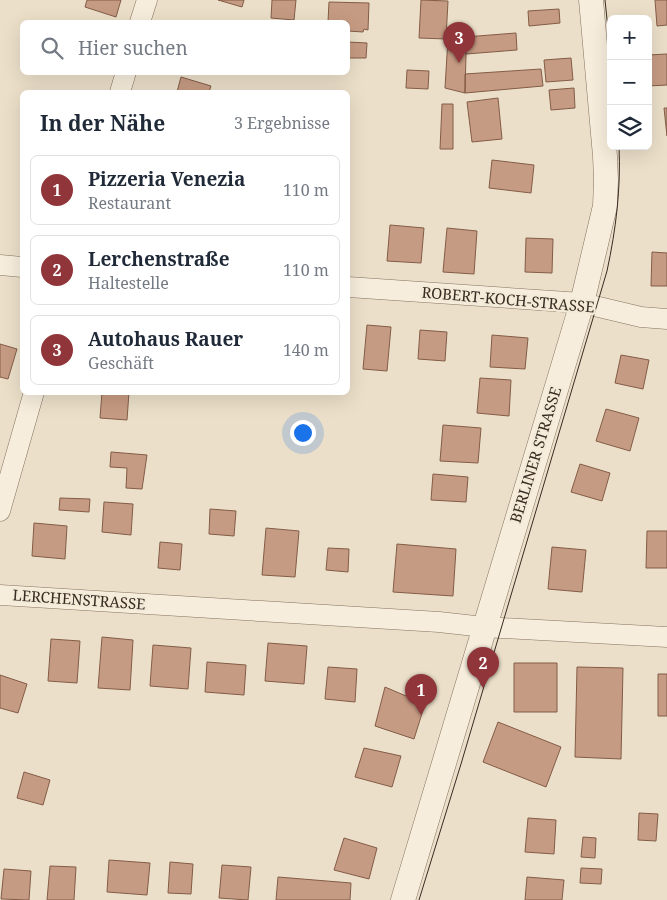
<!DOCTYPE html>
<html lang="de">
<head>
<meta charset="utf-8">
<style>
	body { margin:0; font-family:"Noto Serif",serif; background:#f6f6f7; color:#1f2937 }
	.controls { position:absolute; right:15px; top:15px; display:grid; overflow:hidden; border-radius:8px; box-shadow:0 5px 20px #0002 }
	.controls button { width:45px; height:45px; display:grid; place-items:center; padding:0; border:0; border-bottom:1px solid #e0e1e3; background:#fff; color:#1f2937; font:25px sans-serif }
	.you { position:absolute; left:302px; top:432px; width:18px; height:18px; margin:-12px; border:4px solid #fff; border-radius:50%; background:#1a73e8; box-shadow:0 0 0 8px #1a73e833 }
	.badge { display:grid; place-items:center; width:32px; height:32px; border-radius:50%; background:#90353a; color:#fff; font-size:16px; font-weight:700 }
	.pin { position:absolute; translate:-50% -41px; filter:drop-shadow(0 1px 2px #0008) }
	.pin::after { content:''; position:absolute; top:26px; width:18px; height:15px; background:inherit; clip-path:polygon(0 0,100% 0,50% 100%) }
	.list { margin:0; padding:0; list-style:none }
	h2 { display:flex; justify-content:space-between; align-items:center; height:65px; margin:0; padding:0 20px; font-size:21px }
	h2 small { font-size:16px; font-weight:400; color:#747a83 }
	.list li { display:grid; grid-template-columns:32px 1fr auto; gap:15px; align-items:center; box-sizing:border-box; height:70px; margin:0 10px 10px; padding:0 10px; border:1px solid #e0e1e3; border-radius:8px }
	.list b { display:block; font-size:19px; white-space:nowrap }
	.list p { margin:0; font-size:16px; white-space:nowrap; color:#747a83 }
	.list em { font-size:16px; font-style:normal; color:#747a83 }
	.icon { flex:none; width:28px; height:28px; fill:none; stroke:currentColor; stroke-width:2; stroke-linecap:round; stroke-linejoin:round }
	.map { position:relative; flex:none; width:667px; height:900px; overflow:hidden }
	.search { position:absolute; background:#fff; box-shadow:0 5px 20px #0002; left:20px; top:20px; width:330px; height:55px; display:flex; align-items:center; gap:12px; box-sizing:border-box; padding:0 18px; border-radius:8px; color:#747a83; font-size:19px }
	.panel { position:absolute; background:#fff; box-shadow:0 5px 20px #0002; left:20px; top:90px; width:330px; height:305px; border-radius:8px }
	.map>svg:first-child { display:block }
</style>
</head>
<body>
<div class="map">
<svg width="667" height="900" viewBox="0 0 667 900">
	<rect width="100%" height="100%" fill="#ebdfc9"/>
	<path fill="#c69b83" stroke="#835c47" d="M87 0H121L116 17 85 7Z
		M218 0H244L242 7Z
		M272 0H296L294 20 271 18Z
		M421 0 448 1 446 39 419 38Z
		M655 0H667V25L657 26Z
		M329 2 369 3 368 30 364 29 363 32 348 31V22H328Z
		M559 9 560 23 529 26 528 11Z
		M516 33 517 50 466 54 465 37Z
		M465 37 466 54 465 93 445 88 448 38Z
		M348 42 367 43 366 58H348Z
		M667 54V85L648 86V55Z
		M571 58 573 80 546 82 544 60Z
		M541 69 543 86 465 93V74Z
		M407 70 429 71 428 89 406 88Z
		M181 77 211 86 209 92H177Z
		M574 88 575 108 551 110 549 90Z
		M498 98 502 139 472 142 467 102Z
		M442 104H453V149H440Z
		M664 108H667V136Z
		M492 160 534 165 531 193 489 188Z
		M390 225 424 228 421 263 387 261Z
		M447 228 477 231 474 274 443 272Z
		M526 238 553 239 552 273 525 272Z
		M652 252 667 253V286H651Z
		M367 325 391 327 387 371 363 369Z
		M420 330 447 332 445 361 418 359Z
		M492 335 528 338 525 369 490 367Z
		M0 344 17 349 8 379 0 377Z
		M621 355 649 360 643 389 615 383Z
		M480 378 511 380 509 416 477 413Z
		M102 392H129L127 420 100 418Z
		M606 409 639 418 630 451 596 441Z
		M443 425 481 428 478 463 440 461Z
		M111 452 147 455 142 489 126 488 127 468 110 467Z
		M580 464 610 473 602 501 571 492Z
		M433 474 468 477 466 502 431 500Z
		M60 498 90 499 89 512 59 510Z
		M104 502 133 504 131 535 102 532Z
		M210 509 236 511 234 536 209 534Z
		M34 523 67 526 65 559 32 556Z
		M266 528 299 531 295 577 262 575Z
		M647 531H667V568H646Z
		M160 542 182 544 180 570 158 568Z
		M397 544 456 549 453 596 393 592Z
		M552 547 586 550 582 592 548 589Z
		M328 548 349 549 348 572 326 570Z
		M102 637 133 640 130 690 98 688Z
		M51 639 80 641 77 683 48 681Z
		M268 643 307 646 304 684 265 681Z
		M153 645 191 648 188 689 150 686Z
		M207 662 246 665 244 695 205 692Z
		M514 663H557V712H514Z
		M328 667 357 669 355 702 325 699Z
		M577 667 623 668 621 759 575 757Z
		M658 674H667V716H658Z
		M0 675 27 684 18 713 0 708Z
		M409 684 429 691 414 739 375 726 385 687 406 696Z
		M498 722 561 747 546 787 483 762Z
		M364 748 401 756 392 787 355 777Z
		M24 772 50 780 43 805 17 798Z
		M639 813 658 814 656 841 638 840Z
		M528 818 556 820 554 854 525 852Z
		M583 837 596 838 595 858 581 857Z
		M344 838 377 848 369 879 334 870Z
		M109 860 150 863 147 895 107 892Z
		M170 862 193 864 191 894 168 893Z
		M222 865 251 867 248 900 219 898Z
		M50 866 76 867 74 900H47Z
		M581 868 602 869 601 884 580 883Z
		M4 869 31 871 29 900 1 899Z
		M278 877 351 883 350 900H276Z
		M527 877 564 880 562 900H525Z"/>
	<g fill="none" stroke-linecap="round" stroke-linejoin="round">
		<defs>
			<path id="minor" d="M140 22 147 0
				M120 92 126 72
				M0 265 22 267
				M348 287 582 303 641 317 667 319
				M0 511 34 392
				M0 595 439 622 484 627 667 637"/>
			<path id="tertiary" d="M403 900 582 303 605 206 606 180 605 156 591 0"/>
		</defs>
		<use href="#minor" stroke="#86725f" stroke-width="21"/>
		<use href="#tertiary" stroke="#86725f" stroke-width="25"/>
		<use href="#minor" stroke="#f6eddc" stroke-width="20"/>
		<use href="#tertiary" stroke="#f6eddc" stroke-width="24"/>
		<path stroke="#382b22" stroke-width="1" d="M605 0 611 58
			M419 900 461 764 607 271C616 229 621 189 619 146"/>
	</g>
	<g text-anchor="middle" stroke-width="4.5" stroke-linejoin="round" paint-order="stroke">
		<g font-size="15" fill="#382b22" stroke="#f3ead8">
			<text transform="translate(508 300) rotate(5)" y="5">ROBERT-KOCH-STRASSE</text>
			<text transform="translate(536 455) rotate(-73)" y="5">BERLINER STRASSE</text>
			<text transform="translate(79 600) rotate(4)" y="5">LERCHENSTRASSE</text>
		</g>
	</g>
</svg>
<div class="controls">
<button>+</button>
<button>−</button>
<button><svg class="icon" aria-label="layers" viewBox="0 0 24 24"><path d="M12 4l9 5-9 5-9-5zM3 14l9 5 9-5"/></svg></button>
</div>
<div class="you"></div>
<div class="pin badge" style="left:421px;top:715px">1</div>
<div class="pin badge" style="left:483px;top:688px">2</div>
<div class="pin badge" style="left:459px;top:63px">3</div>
<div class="search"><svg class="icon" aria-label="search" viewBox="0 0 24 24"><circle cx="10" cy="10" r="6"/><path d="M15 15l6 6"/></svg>Hier suchen</div>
<section class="panel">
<h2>In der Nähe<small>3 Ergebnisse</small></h2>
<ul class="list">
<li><span class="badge">1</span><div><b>Pizzeria Venezia</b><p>Restaurant</p></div><em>110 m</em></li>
<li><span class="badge">2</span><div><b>Lerchenstraße</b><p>Haltestelle</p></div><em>110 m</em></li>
<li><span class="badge">3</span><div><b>Autohaus Rauer</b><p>Geschäft</p></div><em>140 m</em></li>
</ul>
</section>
</div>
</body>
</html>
